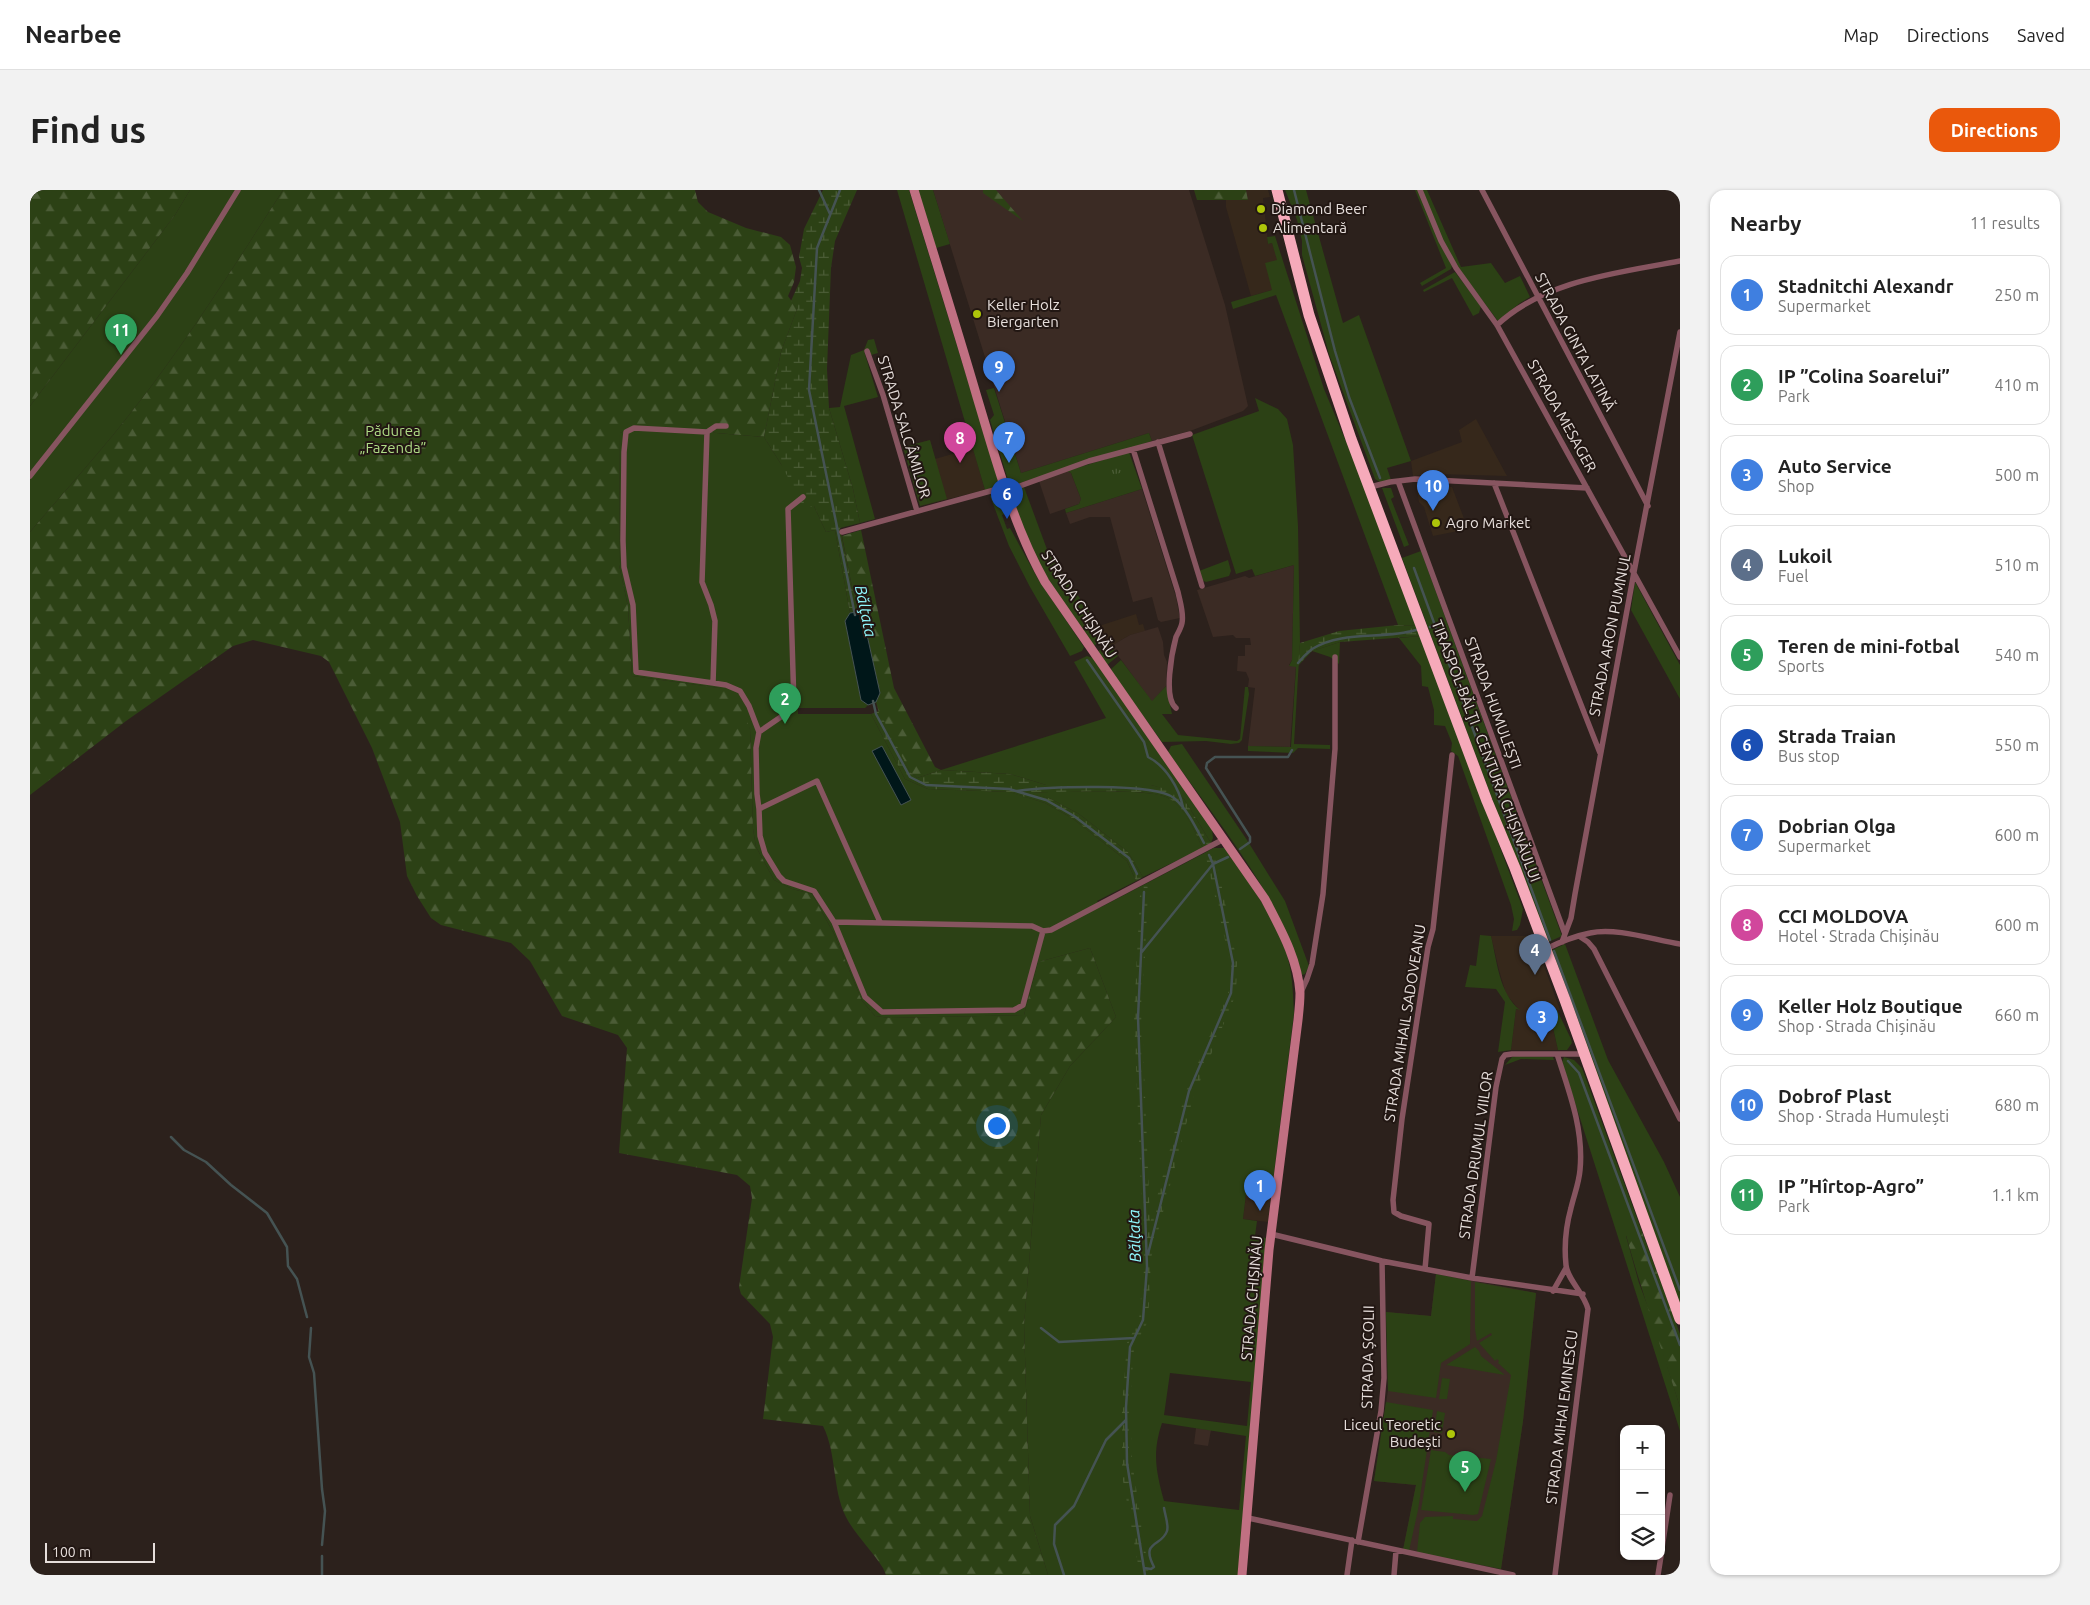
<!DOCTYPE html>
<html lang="en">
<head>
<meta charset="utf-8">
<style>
	body { margin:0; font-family:Ubuntu,sans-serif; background:#f2f2f2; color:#222 }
	.controls { position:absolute; right:15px; bottom:15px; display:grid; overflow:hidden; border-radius:10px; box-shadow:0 1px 4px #0004 }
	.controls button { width:45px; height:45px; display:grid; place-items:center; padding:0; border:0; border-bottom:1px solid #e0e0e0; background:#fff; color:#222; font:25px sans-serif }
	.scale { position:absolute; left:15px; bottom:12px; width:110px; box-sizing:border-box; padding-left:5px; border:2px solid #e6dedb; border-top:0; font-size:14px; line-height:18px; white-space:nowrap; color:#e6dedb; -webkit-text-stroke:4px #221713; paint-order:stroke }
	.you { position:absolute; left:966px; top:935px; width:18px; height:18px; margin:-12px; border:4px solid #fff; border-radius:50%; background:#1a73e8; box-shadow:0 0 0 8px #1a73e833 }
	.badge { display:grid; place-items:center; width:32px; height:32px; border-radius:50%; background:#ea580c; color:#fff; font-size:16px; font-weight:700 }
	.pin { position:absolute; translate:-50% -41px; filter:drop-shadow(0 1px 2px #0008) }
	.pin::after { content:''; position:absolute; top:26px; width:18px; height:15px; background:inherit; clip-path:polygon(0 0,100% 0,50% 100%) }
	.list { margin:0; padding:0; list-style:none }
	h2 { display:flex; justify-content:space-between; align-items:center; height:65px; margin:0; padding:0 20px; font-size:21px }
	h2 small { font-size:16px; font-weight:400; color:#767676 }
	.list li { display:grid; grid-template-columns:32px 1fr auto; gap:15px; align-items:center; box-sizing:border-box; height:80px; margin:0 10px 10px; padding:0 10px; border:1px solid #e0e0e0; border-radius:15px }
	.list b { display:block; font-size:19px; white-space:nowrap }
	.list p { margin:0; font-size:16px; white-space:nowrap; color:#767676 }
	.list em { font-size:16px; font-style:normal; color:#767676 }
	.icon { flex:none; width:28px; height:28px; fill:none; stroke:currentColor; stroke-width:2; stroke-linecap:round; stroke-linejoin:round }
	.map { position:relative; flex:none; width:1650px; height:1385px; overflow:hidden; border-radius:15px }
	header { display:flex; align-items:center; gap:30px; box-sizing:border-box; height:70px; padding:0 25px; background:#fff; border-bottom:1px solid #e0e0e0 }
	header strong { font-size:24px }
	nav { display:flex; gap:28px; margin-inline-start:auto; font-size:18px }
	.intro { display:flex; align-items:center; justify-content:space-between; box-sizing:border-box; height:120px; padding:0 30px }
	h1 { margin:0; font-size:35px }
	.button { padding:12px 22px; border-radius:15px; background:#ea580c; color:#fff; font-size:18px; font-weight:700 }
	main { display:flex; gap:30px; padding:0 30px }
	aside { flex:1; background:#fff; border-radius:15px; box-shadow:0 1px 4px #0004 }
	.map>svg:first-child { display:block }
</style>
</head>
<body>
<header>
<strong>Nearbee</strong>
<nav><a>Map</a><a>Directions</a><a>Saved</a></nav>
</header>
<div class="intro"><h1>Find us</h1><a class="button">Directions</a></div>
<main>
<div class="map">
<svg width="1650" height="1385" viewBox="0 0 1650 1385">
	<defs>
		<pattern id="forest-firs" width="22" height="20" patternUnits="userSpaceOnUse" patternTransform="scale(1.25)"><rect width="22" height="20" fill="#2c4115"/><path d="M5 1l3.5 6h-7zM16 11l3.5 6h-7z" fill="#4b5c36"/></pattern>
		<pattern id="wetland-marsh" width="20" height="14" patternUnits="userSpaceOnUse" patternTransform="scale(1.25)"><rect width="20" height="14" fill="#2c4115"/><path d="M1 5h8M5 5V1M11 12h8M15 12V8" fill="none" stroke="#4b5c36"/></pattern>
		<pattern id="park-tufts" width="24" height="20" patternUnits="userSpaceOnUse" patternTransform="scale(1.25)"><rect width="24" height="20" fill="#2c4115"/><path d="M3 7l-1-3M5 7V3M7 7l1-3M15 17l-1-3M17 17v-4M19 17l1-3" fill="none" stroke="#4b5c36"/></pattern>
	</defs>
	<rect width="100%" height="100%" fill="#2c211c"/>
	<path fill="#36281b" d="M1216 0H1238L1240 7 1233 8 1237 43 1238 54 1242 53 1248 70 1242 100 1221 106 1196 17V10H1218Z
		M1446 229 1477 286 1408 284 1383 286 1381 271 1432 252 1429 240Z
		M900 250 905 269 943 258 955 300 890 316 873 257Z
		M1386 294 1422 297 1438 339 1403 346 1394 317 1389 312Z
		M1106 424 1109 435 1113 434 1115 441 1100 445 1081 456 1069 436Z
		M1461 746H1503L1530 820 1519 821 1528 860H1481L1486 819 1489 820 1476 804 1469 780Z
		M1216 1004 1241 1008 1238 1032 1213 1029Z"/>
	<path fill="#3b2b24" d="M903 0H1159L1195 115 1218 216 1213 221 1160 241 1122 251 1119 243 991 283Z
		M1037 281 1041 283 1051 309 1049 314 1020 324 1009 291Z
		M1112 299 1146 407 1150 428 1131 432 1128 430 1122 407 1103 412 1080 327H1060L1040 334 1036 323Z
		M1264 375 1262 470 1259 475 1266 476 1260 557 1218 556 1225 498 1218 497 1219 489 1216 482 1207 481 1208 466H1215V455H1221L1220 448H1206L1203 445 1183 447 1167 400 1215 386 1219 388Z
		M1128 437 1133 452 1134 465 1137 472 1136 496 1122 512 1081 456 1100 445Z
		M1406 1084 1506 1103 1493 1231 1471 1379 1373 1360 1386 1295 1344 1291 1359 1194 1356 1122 1401 1126Z
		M1166 1238 1181 1240 1178 1256 1164 1254Z"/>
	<path fill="#2c4115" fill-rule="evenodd" d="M160 0H253C200 83 147 167 84 244 57 277 28 309 0 342V216L145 25Z
		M867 0H879L970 295 955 300Z
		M888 0H903L920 54 906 58Z
		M1255 0H1276L1313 133 1329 125 1381 271 1357 278 1361 290 1350 292 1345 289 1299 164 1272 65V51L1267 30Z
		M1385 0H1388L1422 76 1421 79 1392 96 1390 93 1416 78Z
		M1392 0H1397L1431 77 1461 73 1475 93 1490 86 1500 107 1490 113 1468 131 1428 78 1413 50Z
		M1245 46 1294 199 1333 292 1387 436 1368 435 1246 105 1203 119 1201 112 1242 100 1235 73 1247 70 1242 53 1238 54 1237 47Z
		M1425 82 1451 116 1449 123 1443 126 1422 88 1394 102 1393 100Z
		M844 149 848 163 841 165 834 161 848 207 814 216 845 329 830 333 823 299 799 218 810 217 821 165 834 160 838 150Z
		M964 198 991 283 1119 243 1122 251 984 295 978 290 960 230 964 225 956 200Z
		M1225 208 1248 219 1257 229 1263 255 1268 336 1270 453 1264 554 1300 555V559L1268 558 1263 563 1218 561V556L1261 557 1266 477 1259 476 1262 470 1264 375 1225 386 1222 379 1206 384 1162 245 1229 221Z
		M604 236 734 247 751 274 784 316 796 342 805 340 820 423 815 431 831 510 838 515 835 518H768V524H841L875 589 898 599 980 602 1015 613 1042 628 1097 671 1106 691 1067 711 1071 717 1184 658H1196C1218 692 1250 733 1259 773 1263 790 1263 806 1264 823L1241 1008 1216 1004 1213 1029 1227 1031 1225 1046 1236 1048 1208 1385H1018L1000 1326 994 1135 1011 925 1040 876 1086 827 1060 758 1008 772 994 825 860 828 845 826 832 811 804 744 782 704 762 699 744 690 726 657 723 639 720 539 689 498 602 486 598 417 589 375 590 243ZM1140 1183 1221 1192 1217 1236 1134 1225ZM1132 1233 1216 1246 1209 1320 1134 1311C1126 1281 1122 1263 1132 1233Z
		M900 250 917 309 890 316 873 257Z
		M1099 262 1112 299 1036 323 1035 319 1049 314 1051 309 1041 283 1037 281Z
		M994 297 1018 362 1069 436 1062 440 1069 451 1064 456C1034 412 992 361 984 307L987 300Z
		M1352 298H1361L1364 307 1361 309 1379 355 1374 357Z
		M971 302 973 306 975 324 972 325 977 339 980 338 1008 389 1054 457 1052 461 1040 466 1000 397 979 356 960 306Z
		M1391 361 1532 746 1516 753 1372 368Z
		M1198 370 1201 381 1199 386 1176 392 1172 390 1169 381Z
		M1605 392 1650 475V509L1601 420Z
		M1391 446 1493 719 1490 735 1487 740 1482 741 1484 729 1481 715 1428 566 1421 561 1422 553 1415 536 1404 535V520L1398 497 1392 496 1391 476 1369 448Z
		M1310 452 1309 474 1300 467 1282 461Z
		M1079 453 1088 466 1077 475 1067 462Z
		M1057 466 1063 468 1182 639 1183 648 1181 653 1154 609 1147 603 1121 595H1016L980 584 911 580 1076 528 1044 472Z
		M1091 470 1122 511 1136 496 1142 524H1132L1148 545 1207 551 1210 549 1215 497H1218L1219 504 1212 550 1209 553 1201 554 1176 551 1132 552 1080 480Z
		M1152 554 1217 650 1255 711 1279 776 1275 784 1272 785C1248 703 1187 631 1138 562L1141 556Z
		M1035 601C1056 602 1123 599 1138 608 1156 617 1164 641 1173 658L1113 687 1098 662 1049 624 1021 609 1002 603Z
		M1450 745 1461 746C1467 771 1469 803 1490 820L1486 819 1481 860 1468 862 1475 812 1466 799 1435 797 1440 775 1446 776Z
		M1535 754 1578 870 1634 972 1650 1007V1118L1520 761Z
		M1519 820H1527L1541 849 1542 853 1537 860H1528Z
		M1489 866 1523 867 1524 870 1491 869 1475 875 1482 867Z
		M1534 867 1544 870 1552 878 1611 1039 1596 1046 1609 1093 1623 1130 1650 1217V1241L1532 872Z
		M1406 1084 1441 1091 1440 1154 1411 1173 1406 1208 1358 1201 1356 1122 1401 1126Z
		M1445 1092 1506 1103 1493 1231 1471 1379 1387 1362 1390 1333 1395 1327 1423 1326V1329L1447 1331 1452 1326 1466 1271 1481 1185 1468 1173 1469 1171 1467 1169 1465 1171 1449 1153 1462 1145 1461 1143 1447 1151 1445 1139Z
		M1445 1157 1449 1161 1451 1166 1475 1185 1416 1175Z
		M1412 1188 1420 1189 1417 1209H1409Z
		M1356 1212 1403 1220 1388 1320 1379 1361 1373 1360 1386 1295 1344 1291Z
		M1407 1221 1415 1223 1412 1243 1404 1242Z
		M1401 1260 1415 1262 1419 1265 1461 1269 1448 1324 1443 1325 1391 1320Z"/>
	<path fill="url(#forest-firs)" d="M0 0H160L145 25 0 216Z
		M253 0H665L668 12 678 22 716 38 751 47 760 55 766 77 764 92 758 106 767 119 751 162 734 247 604 236 590 243 589 375 598 417 602 486 689 498 706 505 720 539 723 639 726 657 744 690 762 699 782 704 804 744 832 811 845 826 860 828 994 825 1008 772 1060 758 1086 827 1040 876 1011 925 994 1135 1000 1326 1018 1385H856L853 1378C843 1362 824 1343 816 1327 802 1299 807 1264 793 1236L733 1229 743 1147 740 1134 711 1104 709 1097 722 1008 720 996 707 985 589 963 597 858 588 845 532 826 500 771 481 753 411 735 401 728 387 706 377 686 370 632 342 558 299 472 291 466 223 450 203 456 96 531 0 605V342C28 309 57 277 84 244 147 167 200 83 253 0Z
		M953 0H966L993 31 953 3Z
		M1164 0H1216L1218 10H1167Z
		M831 340 864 498 905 577 911 580 887 588 880 582 850 526 846 512 850 503 833 427 827 422 812 346Z
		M1611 1039 1650 1144V1217C1632 1160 1612 1103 1596 1045Z"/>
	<path fill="url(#wetland-marsh)" d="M793 0H827L805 51 801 78 797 179 799 218 823 299 830 333 810 338 827 422 820 423 805 340 796 342 784 316 774 318 751 274 734 247 751 162 767 119 761 111 770 91 772 78 769 67 774 39Z
		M1368 435 1387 436 1391 446 1310 452 1282 461 1268 476 1270 453 1309 441Z
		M849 521 880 582 887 588 911 580 980 584 1016 595H1121L1147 602 1154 609 1181 653 1173 658C1164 641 1156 618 1138 608 1120 598 1028 602 1004 603L1021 609 1049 624 1098 662 1113 687 1106 691 1097 671 1042 628 1015 613 979 602 898 599 875 589 841 524Z
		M1184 658 1207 772 1206 804 1163 908 1121 1068 1118 1131 1104 1158 1100 1213 1102 1271 1119 1385H1110L1092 1285V1216L1097 1153 1109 1130 1114 1072 1104 825 1110 705 1109 698 1117 694 1118 701 1112 825 1120 1033 1155 904 1198 803 1200 772 1175 663Z"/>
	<path fill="url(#park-tufts)" d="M1089 269 1093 282 1077 287 1073 274Z"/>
	<path fill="#001719" stroke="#455353" d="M827 422 833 427 850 503 846 512 838 515 831 510 815 431 820 423Z
		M852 556 881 610 871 615 842 561Z"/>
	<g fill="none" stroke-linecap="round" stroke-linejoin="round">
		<path stroke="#455353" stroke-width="2.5" d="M789 0 800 24
			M810 0 787 58 779 200 825 425
			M1264 0 1305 161 1319 207 1350 288
			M1384 378 1520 750
			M1400 437 1405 435
			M1057 470 1114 552 1118 567C1136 576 1149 598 1153 617
			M1268 473C1272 468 1277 463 1282 459 1313 440 1352 450 1386 440
			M843 511 846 524 880 587 896 595 979 599 1016 610 1044 626 1099 668 1107 684
			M987 601C1015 597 1124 592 1144 608 1158 620 1166 638 1174 653
			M1210 659 1220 652V647L1176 578 1177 573 1185 567H1258L1262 560
			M1114 702 1108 827 1117 1077 1113 1130 1100 1157 1096 1217 1097 1273 1115 1385
			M1524 761 1650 1100
			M1111 763 1183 674 1198 667
			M1538 871 1549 883 1650 1155
			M141 947 154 960 176 972 201 995 237 1023 257 1057 258 1076 267 1089 277 1127
			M1118 1064 1159 901 1201 803 1203 773 1183 674 1179 665
			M281 1138 279 1167 284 1183 292 1299 295 1321 292 1355
			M1011 1138 1029 1152 1104 1148
			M1114 1378 1121 1379 1124 1377C1110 1350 1132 1357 1137 1341 1139 1335 1135 1325 1134 1318
			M292 1385V1366
			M1034 1385 1024 1354 1025 1335 1044 1316 1076 1250 1096 1230"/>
		<path stroke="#875560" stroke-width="5.5" d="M1390 0 1411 51 1426 78 1467 135 1650 467
			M1452 0 1618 316
			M1467 135C1515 90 1588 83 1650 71
			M837 161 853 205 887 321
			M696 236H686L677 242 672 392 681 415 685 431 683 493 696 495 710 501 719 516 729 542 726 558 727 604 729 619 787 591 850 732
			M677 242 604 238 596 242 594 262 593 351 594 377 603 415 606 482 683 493
			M1128 252 1172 396
			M1103 259 1148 402C1150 412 1154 423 1152 433 1151 438 1148 443 1146 447 1142 462 1133 508 1146 518
			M0 286 127 126 157 83 208 0
			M1368 291 1535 744
			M1464 293 1570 563
			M1340 297 1360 292 1385 289 1557 298
			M976 301 1059 271 1160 244
			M812 342 975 297
			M729 542 761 520 764 515 758 319 773 307
			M729 619 730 646 735 663 749 686 754 691 784 701 804 732 1002 736 1013 741 1021 740 1194 649
			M804 732 835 807 852 822 984 820 993 815 1013 741
			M1549 746 1558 752 1564 759 1650 929
			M1532 752 1541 728 1545 704 1604 382 1650 142
			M1516 759C1530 752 1545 746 1560 743 1586 737 1624 750 1650 754
			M1271 802 1277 789 1282 774 1293 704 1305 559V467
			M1241 1044 1352 1071 1442 1088 1553 1104
			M1395 1079 1399 1034 1371 1026 1364 1022 1363 1010 1372 929 1398 757 1403 739 1422 565
			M1442 1088 1466 897 1472 869 1475 865 1482 864H1554
			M1523 1101 1536 1078
			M1218 1328 1483 1385
			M1328 1352 1351 1221 1354 1188 1352 1071
			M1631 1365 1640 1305
			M1317 1385 1322 1350
			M1364 1385 1366 1361
			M1525 1385 1558 1119C1554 1103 1537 1089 1536 1075 1534 1056 1536 1036 1541 1018 1544 1005 1549 993 1550 980 1554 940 1539 901 1527 864
			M1628 1385 1631 1366"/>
		<path stroke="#c07082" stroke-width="9" d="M884 0C905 69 927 138 947 207 966 270 983 335 1015 392L1235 709C1250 738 1268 769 1270 803 1270 812 1269 821 1268 830L1239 1060 1212 1385"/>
		<path stroke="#f6aaba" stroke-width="11" d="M1247 0 1279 125 1321 249 1457 611 1485 678 1535 810 1650 1129"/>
	</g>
	<g fill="#aec50a" stroke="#221713" stroke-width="2">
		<circle cx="1231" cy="19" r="5"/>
		<circle cx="1233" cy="38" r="5"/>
		<circle cx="947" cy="124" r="5"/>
		<circle cx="1406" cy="333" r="5"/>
		<circle cx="1421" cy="1244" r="5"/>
	</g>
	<g text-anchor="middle" stroke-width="4" stroke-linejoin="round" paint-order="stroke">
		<g font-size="15" fill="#e6dedb" stroke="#221713" text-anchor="start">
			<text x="1241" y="24">Diamond Beer</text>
			<text x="1243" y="43">Alimentară</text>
			<text x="957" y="120">Keller Holz<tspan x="957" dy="17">Biergarten</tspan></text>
			<text x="1416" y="338">Agro Market</text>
			<text x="1411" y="1240" text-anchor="end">Liceul Teoretic<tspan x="1411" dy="17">Budești</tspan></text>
		</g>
		<g font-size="15" fill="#e6dedb" stroke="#221713">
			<text transform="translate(1545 152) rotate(62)" y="5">STRADA GINTA LATINĂ</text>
			<text transform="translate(1532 226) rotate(61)" y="5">STRADA MESAGER</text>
			<text transform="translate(874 237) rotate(73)" y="5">STRADA SALCÂMILOR</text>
			<text transform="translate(1049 414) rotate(57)" y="5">STRADA CHIȘINĂU</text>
			<text transform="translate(1580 445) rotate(-79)" y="5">STRADA ARON PUMNUL</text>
			<text transform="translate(1463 513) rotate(70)" y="5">STRADA HUMULEȘTI</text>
			<text transform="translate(1456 561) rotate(69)" y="5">TIRASPOL-BĂLŢI - CENTURA CHIȘINĂULUI</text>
			<text transform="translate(1375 833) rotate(-81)" y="5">STRADA MIHAIL SADOVEANU</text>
			<text transform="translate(1446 965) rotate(-82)" y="5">STRADA DRUMUL VIILOR</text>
			<text transform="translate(1222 1108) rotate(-85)" y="5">STRADA CHIȘINĂU</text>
			<text transform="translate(1338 1167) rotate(-89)" y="5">STRADA ȘCOLII</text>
			<text transform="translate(1532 1227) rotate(-83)" y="5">STRADA MIHAI EMINESCU</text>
		</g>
		<g font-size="15" fill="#aedb85" stroke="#221713">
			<text x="363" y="246">Pădurea<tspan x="363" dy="17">„Fazenda”</tspan></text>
		</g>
		<g font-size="16" font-style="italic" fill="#90f8fd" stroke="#221713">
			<text transform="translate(836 421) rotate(78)" y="6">Bălţata</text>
			<text transform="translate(1104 1046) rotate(-92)" y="6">Bălţata</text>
		</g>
	</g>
</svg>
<div class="controls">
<button>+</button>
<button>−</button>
<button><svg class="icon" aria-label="layers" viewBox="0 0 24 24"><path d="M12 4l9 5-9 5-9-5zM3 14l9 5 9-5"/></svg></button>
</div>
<div class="scale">100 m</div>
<div class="you"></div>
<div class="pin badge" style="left:1230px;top:1021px;background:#3f7fe0">1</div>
<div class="pin badge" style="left:755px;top:534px;background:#2e9e5b">2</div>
<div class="pin badge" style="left:1512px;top:852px;background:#3f7fe0">3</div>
<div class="pin badge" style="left:1505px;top:785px;background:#5c6f8a">4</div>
<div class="pin badge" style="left:1435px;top:1302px;background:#2e9e5b">5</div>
<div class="pin badge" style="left:977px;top:329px;background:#1a4fb4">6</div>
<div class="pin badge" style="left:979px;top:273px;background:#3f7fe0">7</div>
<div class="pin badge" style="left:930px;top:273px;background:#d1479c">8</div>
<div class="pin badge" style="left:969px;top:202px;background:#3f7fe0">9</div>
<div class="pin badge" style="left:1403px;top:321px;background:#3f7fe0">10</div>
<div class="pin badge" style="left:91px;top:165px;background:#2e9e5b">11</div>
</div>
<aside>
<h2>Nearby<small>11 results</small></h2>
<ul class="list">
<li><span class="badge" style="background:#3f7fe0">1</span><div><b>Stadnitchi Alexandr</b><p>Supermarket</p></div><em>250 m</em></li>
<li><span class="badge" style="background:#2e9e5b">2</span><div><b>IP ”Colina Soarelui”</b><p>Park</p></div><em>410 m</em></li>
<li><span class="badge" style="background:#3f7fe0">3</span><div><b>Auto Service</b><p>Shop</p></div><em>500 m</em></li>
<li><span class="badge" style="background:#5c6f8a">4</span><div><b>Lukoil</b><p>Fuel</p></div><em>510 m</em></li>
<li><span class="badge" style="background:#2e9e5b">5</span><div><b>Teren de mini-fotbal</b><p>Sports</p></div><em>540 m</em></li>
<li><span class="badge" style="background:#1a4fb4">6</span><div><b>Strada Traian</b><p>Bus stop</p></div><em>550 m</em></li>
<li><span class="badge" style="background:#3f7fe0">7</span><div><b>Dobrian Olga</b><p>Supermarket</p></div><em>600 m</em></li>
<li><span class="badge" style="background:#d1479c">8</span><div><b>CCI MOLDOVA</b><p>Hotel · Strada Chișinău</p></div><em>600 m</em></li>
<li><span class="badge" style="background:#3f7fe0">9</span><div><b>Keller Holz Boutique</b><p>Shop · Strada Chișinău</p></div><em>660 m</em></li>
<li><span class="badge" style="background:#3f7fe0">10</span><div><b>Dobrof Plast</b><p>Shop · Strada Humulești</p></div><em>680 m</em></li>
<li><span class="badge" style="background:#2e9e5b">11</span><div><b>IP ”Hîrtop-Agro”</b><p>Park</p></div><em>1.1 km</em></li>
</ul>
</aside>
</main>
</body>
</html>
